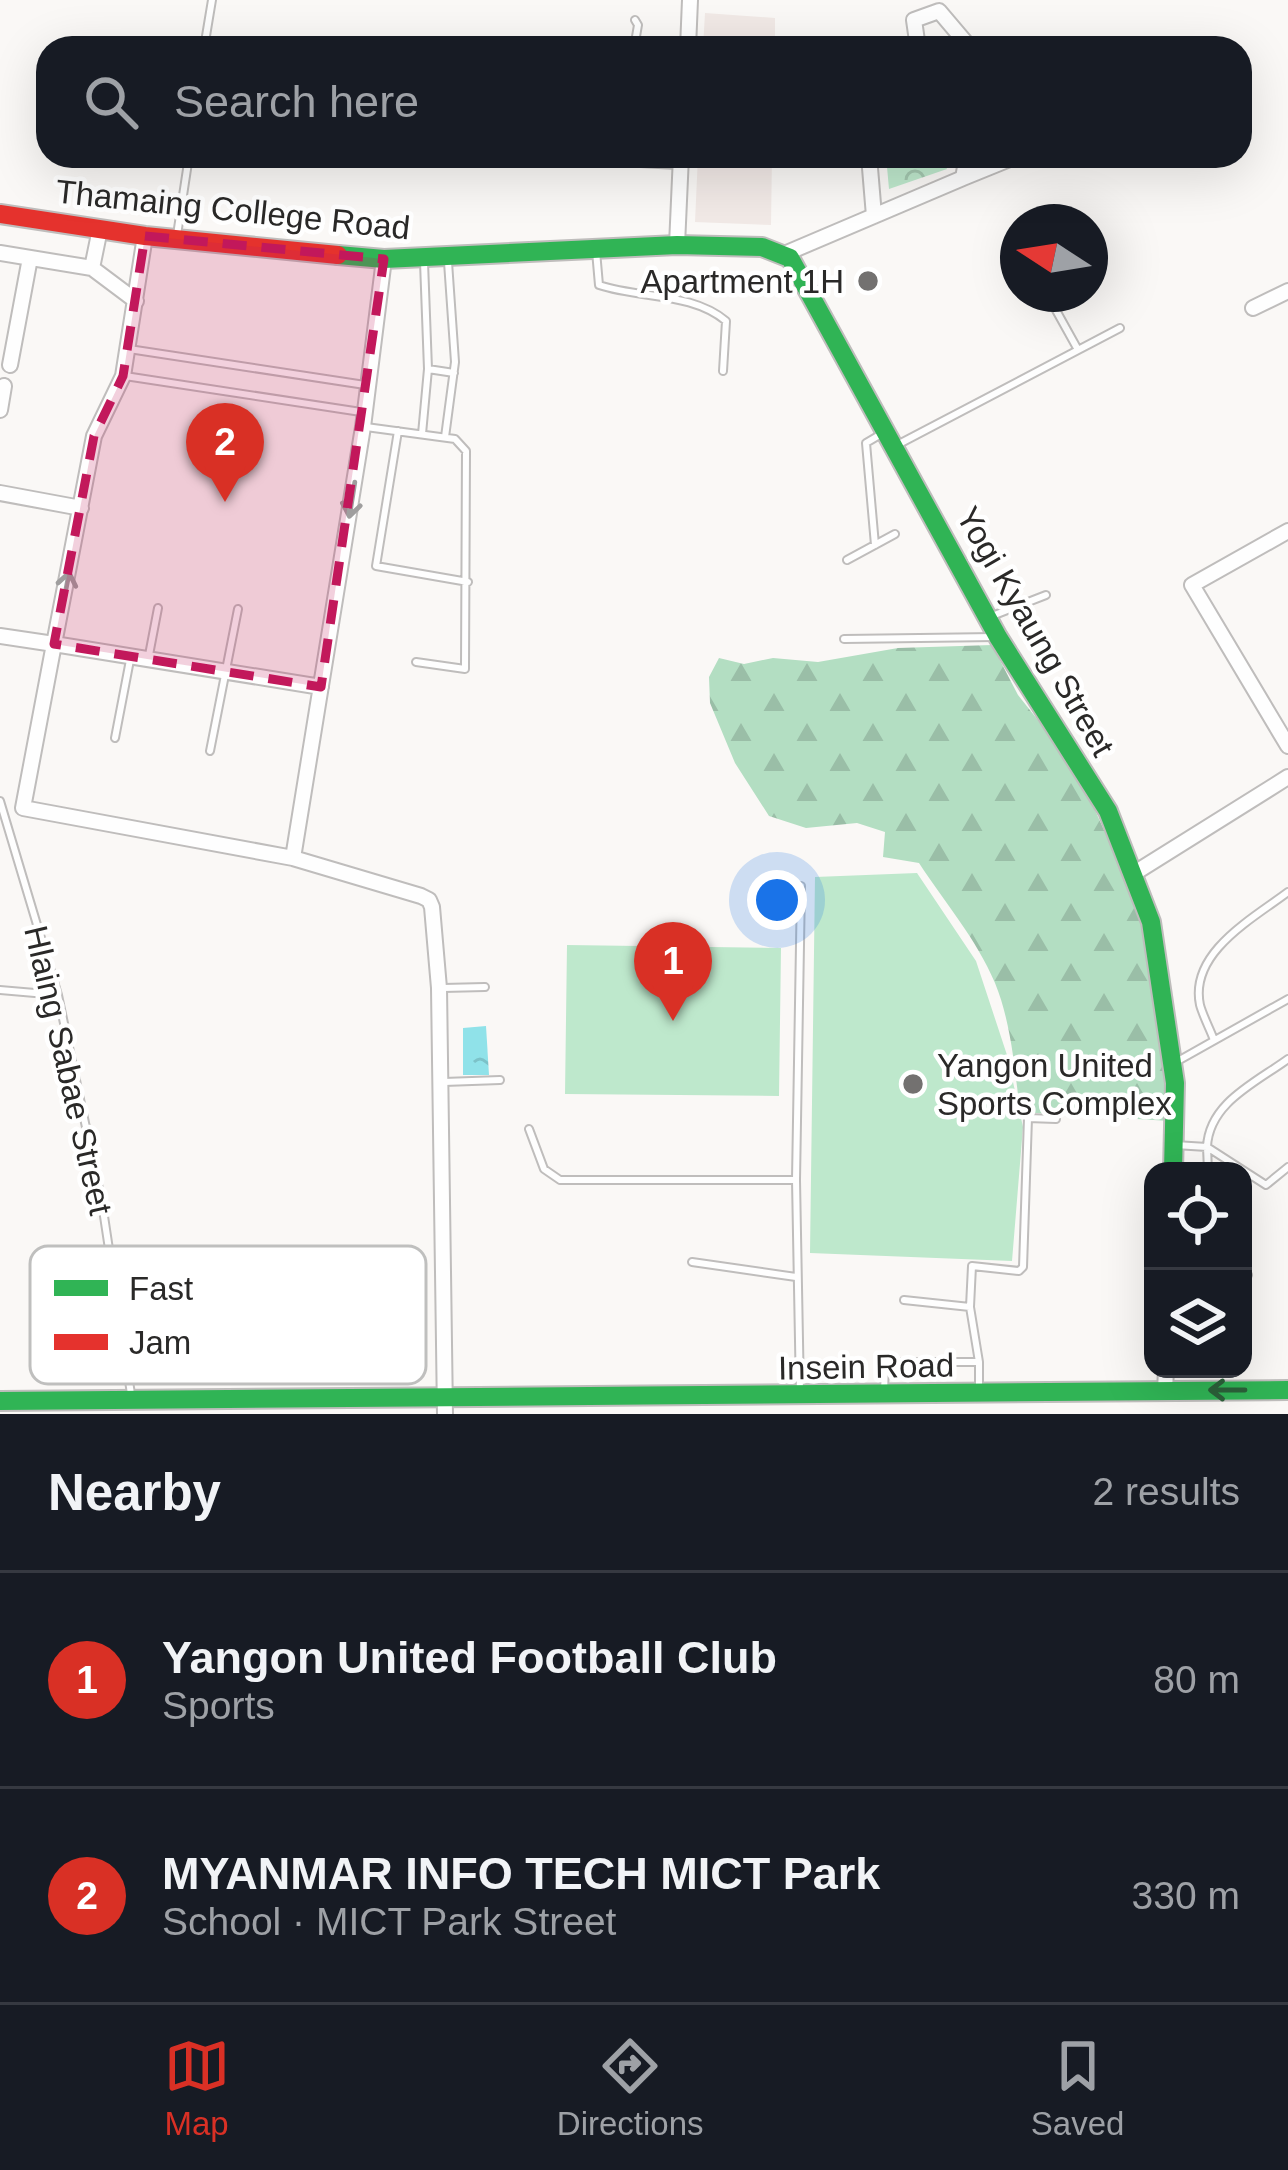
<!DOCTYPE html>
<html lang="en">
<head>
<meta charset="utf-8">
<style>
	body { margin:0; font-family:Helvetica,sans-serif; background:#20242c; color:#f1f3f6 }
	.controls { position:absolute; right:36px; bottom:36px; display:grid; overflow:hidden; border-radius:24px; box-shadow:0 12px 48px #0002 }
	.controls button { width:108px; height:108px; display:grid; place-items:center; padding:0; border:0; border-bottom:3px solid #363941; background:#171b24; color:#f1f3f6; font:60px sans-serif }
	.compass { position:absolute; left:1000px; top:204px; width:108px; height:108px; border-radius:50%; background:#171b24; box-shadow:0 12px 48px #0002; rotate:282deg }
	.you { position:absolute; left:777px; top:900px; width:42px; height:42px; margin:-30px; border:9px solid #fff; border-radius:50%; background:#1a73e8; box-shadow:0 0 0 18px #1a73e833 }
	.badge { display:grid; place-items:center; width:78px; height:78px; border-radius:50%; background:#d93025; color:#fff; font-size:39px; font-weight:700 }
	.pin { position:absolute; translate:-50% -99px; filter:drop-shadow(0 3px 6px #0008) }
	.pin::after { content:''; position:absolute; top:63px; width:42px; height:36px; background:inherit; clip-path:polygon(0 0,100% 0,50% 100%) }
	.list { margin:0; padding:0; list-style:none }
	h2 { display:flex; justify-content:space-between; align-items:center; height:156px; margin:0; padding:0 48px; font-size:51px }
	h2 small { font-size:39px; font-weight:400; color:#9ea1a6 }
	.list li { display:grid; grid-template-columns:78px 1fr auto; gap:36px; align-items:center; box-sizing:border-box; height:216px; padding:0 48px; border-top:3px solid #363941 }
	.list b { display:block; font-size:45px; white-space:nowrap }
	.list p { margin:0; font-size:39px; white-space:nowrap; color:#9ea1a6 }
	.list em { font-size:39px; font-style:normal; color:#9ea1a6 }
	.icon { flex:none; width:66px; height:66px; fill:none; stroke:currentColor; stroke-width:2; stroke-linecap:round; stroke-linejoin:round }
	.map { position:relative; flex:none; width:1288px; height:1414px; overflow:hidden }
	.search { position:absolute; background:#171b24; box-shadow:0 12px 48px #0002; left:36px; right:36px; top:36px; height:132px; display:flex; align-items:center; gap:30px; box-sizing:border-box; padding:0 42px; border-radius:36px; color:#9ea1a6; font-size:45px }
	.sheet { height:588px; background:#171b24 }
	nav { display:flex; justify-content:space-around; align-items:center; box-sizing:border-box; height:168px; border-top:3px solid #363941; background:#171b24; font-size:33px; color:#9ea1a6 }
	nav a { display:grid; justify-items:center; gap:6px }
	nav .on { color:#d93025 }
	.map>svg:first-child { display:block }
</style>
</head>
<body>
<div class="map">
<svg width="1288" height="1414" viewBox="0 0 1288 1414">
	<defs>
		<pattern id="forest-firs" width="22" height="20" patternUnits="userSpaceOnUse" patternTransform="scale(3)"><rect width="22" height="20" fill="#b3dec2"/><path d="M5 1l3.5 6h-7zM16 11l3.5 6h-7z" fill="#9abea7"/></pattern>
		<pattern id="park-crowns" width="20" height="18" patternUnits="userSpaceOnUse" patternTransform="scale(3)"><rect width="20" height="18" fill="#bee8cc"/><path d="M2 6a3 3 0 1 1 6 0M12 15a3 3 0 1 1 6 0" fill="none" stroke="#a3c7af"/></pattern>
		<pattern id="water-ripples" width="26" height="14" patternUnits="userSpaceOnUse" patternTransform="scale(3)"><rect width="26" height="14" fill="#90e2e9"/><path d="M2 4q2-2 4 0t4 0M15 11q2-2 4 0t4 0" fill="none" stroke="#7cc2c8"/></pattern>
	</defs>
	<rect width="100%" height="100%" fill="#faf8f6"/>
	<path fill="#f1e9e6" d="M705 13 775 18V48H703Z
		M698 156H772L771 225 695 222Z"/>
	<path fill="url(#forest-firs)" d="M992 645 1018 695 1076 768 1145 921 1163 1027 1170 1121 1020 1112C1015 1070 1011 1022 995 983 976 938 945 903 919 863L883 857 885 832 857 823 806 828 769 816 735 763 710 703 709 677 719 658 744 664 773 658 818 662 898 648Z"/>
	<path fill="url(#park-crowns)" d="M886 156H941L947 169 889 189Z"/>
	<path fill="#bee8cc" d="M917 873 976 961 1007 1055 1023 1127 1012 1261 810 1253 815 877Z
		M567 945 781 948 779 1096 565 1094Z"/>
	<path fill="url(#water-ripples)" d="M486 1026 489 1075H463V1028Z"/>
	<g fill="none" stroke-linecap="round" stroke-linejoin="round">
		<defs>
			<path id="lane" d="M204 48 212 0
				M634 48 638 25 635 20
				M630 156 640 163 677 165
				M177 235 189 156
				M596 251 599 285C641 299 691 292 726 321L723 371
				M1047 294 1077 348
				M129 349 365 385
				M428 369 454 373
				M125 376 361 412
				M366 427 455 439 466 451 465 669 416 662
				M398 431 376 566 468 582
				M422 434 428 369 424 262
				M445 437 455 362 448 262
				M899 444 1120 328
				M875 545 866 443 883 433
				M847 560 895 534
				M992 616 1046 595
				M844 639 995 637
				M149 655 158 608
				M115 738 130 660
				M210 751 238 609
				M0 801 58 995 102 1203 131 1394
				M443 988 485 987
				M0 990 58 995
				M1214 1040C1210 1029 1203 1016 1200 1005 1189 953 1252 919 1288 892
				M1288 1059C1255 1083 1209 1103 1207 1147L1266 1185 1288 1167
				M1176 1062 1288 999
				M444 1082 500 1080
				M529 1129 544 1169 560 1180H796
				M1175 1145 1207 1147 1208 1171
				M692 1262 796 1277
				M1243 1274 1248 1275
				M904 1300 970 1307 979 1362V1392
				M970 1307 972 1266 1019 1271 1023 1267 1028 1118 1056 1119
				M800 1394 796 1180 801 886
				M884 1394 885 1362H978"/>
			<path id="street" d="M855 46V48
				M688 48 690 0
				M918 48 914 20 939 11 967 44 961 48
				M869 156 874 216
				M963 178 1017 156
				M145 236 123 376 94 436 54 644 321 687
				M677 245 681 156
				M0 253 92 268 136 301
				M782 255 963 178 967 156
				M384 259 363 427 293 858 421 896 429 900 432 907 439 988 445 1414
				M92 268 100 229
				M1253 308 1288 291
				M10 365 30 258
				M0 410 4 386
				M0 493 81 508
				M1288 531 1192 585 1288 746
				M0 636 54 644 23 808 293 858
				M1133 874 1288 777
				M1165 1391 1166 1369"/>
			<path id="fast" d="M338 255 384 259 677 245 762 247 790 258 998 637 1108 811 1151 922 1175 1083 1173 1171
				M0 1401C429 1394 859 1397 1288 1390"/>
			<path id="jam" d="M0 214 145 236 338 255"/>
		</defs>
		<use href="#lane" stroke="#bfbdbc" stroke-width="10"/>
		<use href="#street" stroke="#bfbdbc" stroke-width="18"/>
		<use href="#fast" stroke="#bfbdbc" stroke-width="22"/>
		<use href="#jam" stroke="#bfbdbc" stroke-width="22"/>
		<use href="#lane" stroke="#fefefe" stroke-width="6"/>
		<use href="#street" stroke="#fefefe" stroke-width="14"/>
		<use href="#fast" stroke="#30b455" stroke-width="18"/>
		<use href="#jam" stroke="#e5322d" stroke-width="18"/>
	</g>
	<defs><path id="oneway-shaft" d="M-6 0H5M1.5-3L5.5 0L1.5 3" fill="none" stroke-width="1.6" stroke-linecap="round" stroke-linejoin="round" transform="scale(3)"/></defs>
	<g stroke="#9f9e9e">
		<use href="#oneway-shaft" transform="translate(352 500) rotate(99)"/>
		<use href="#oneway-shaft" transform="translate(66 589) rotate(-79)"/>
	</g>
	<use stroke="#2c613a" href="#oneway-shaft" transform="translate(1227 1390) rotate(180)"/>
	<path fill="#c2185b" fill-opacity="0.2" stroke="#c2185b" stroke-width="9" stroke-dasharray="24 15" stroke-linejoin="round" d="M145 236 384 259 321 687 54 644 94 436 123 376Z"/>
	<g fill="#737170" stroke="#fff" stroke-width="4.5">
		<circle cx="868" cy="281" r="12"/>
		<circle cx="913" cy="1084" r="12"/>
	</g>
	<g text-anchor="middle" stroke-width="9" stroke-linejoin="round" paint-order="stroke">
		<g font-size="33" fill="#2a2928" stroke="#fff">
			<text transform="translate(233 209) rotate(6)" y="12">Thamaing College Road</text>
			<text transform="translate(1036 631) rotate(60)" y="12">Yogi Kyaung Street</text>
			<text transform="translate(69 1070) rotate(77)" y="12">Hlaing Sabae Street</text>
			<text transform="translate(866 1366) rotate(-1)" y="12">Insein Road</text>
		</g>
		<g font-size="33" fill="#2a2928" stroke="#fff" text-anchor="end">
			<text x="844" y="293">Apartment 1H</text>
			<text x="937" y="1077" text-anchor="start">Yangon United<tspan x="937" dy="38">Sports Complex</tspan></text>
		</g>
	</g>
	<rect x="30" y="1246" width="396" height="138" rx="18" fill="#fff" stroke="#bfbfbe" stroke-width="3"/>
	<rect x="54" y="1280" width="54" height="16" fill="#30b455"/>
	<rect x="54" y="1334" width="54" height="16" fill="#e5322d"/>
	<g font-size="33" fill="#2a2928">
		<text x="129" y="1300">Fast</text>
		<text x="129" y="1354">Jam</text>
	</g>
</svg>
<div class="controls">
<button><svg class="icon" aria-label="locate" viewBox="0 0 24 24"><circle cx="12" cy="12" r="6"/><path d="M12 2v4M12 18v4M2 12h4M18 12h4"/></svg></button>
<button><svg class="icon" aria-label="layers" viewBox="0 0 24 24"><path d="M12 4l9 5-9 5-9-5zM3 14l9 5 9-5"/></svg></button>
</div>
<svg class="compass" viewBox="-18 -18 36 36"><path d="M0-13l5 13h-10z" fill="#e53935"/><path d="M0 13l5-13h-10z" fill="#9ea1a6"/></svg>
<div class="you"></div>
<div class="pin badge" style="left:673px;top:1021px">1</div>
<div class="pin badge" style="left:225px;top:502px">2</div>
<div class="search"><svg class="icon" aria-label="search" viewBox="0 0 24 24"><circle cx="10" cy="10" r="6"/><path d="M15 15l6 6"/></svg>Search here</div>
</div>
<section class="sheet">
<h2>Nearby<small>2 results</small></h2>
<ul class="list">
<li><span class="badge">1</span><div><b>Yangon United Football Club</b><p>Sports</p></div><em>80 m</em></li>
<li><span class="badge">2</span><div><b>MYANMAR INFO TECH MICT Park</b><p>School · MICT Park Street</p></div><em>330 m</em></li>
</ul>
</section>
<nav>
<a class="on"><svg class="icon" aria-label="map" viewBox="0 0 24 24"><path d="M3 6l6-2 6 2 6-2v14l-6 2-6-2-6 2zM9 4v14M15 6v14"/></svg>Map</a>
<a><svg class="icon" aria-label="directions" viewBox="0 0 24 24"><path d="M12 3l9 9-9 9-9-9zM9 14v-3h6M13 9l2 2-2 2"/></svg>Directions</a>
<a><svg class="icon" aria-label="saved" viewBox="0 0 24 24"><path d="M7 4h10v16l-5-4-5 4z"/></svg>Saved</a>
</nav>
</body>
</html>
